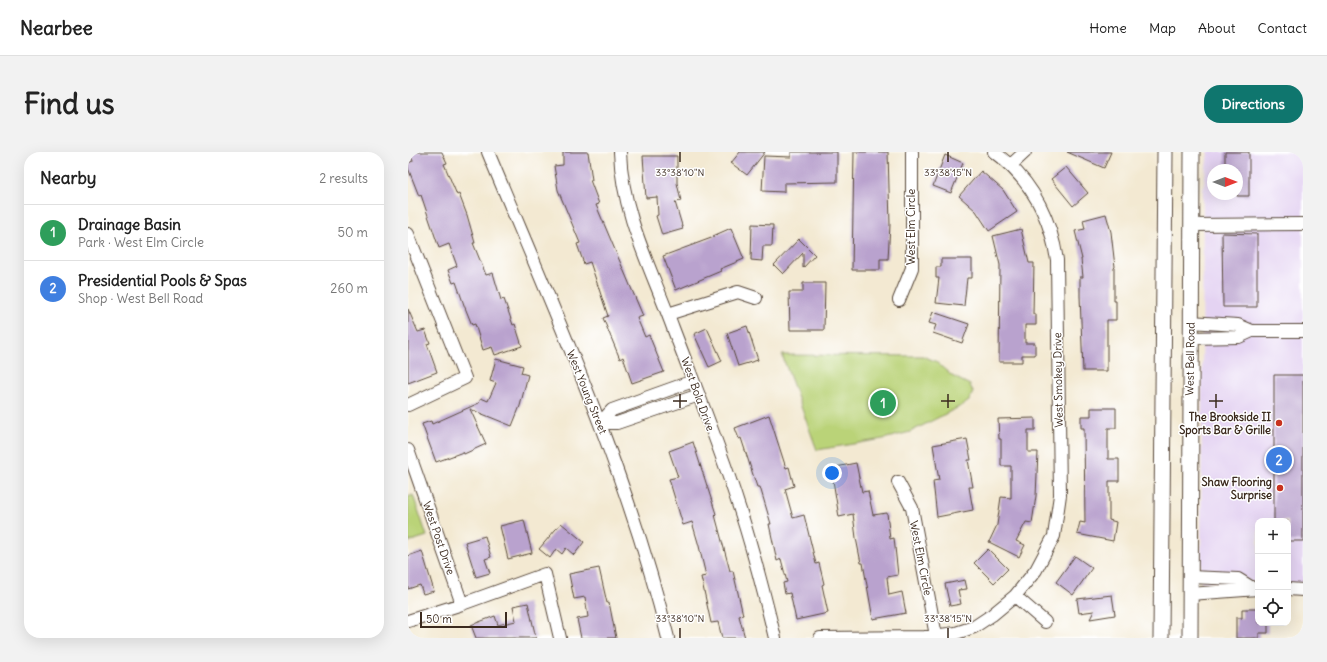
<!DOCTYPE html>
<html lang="en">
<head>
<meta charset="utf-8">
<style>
	body { margin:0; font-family:Delius,sans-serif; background:#f2f2f2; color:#222 }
	.controls { position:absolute; right:12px; bottom:12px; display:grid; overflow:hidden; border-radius:8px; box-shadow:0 4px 16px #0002 }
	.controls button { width:36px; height:36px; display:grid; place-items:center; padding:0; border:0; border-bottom:1px solid #e0e0e0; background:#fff; color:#222; font:20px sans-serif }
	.compass { position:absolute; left:799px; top:12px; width:36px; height:36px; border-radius:50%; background:#fff; box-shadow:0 4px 16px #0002; rotate:90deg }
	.scale { position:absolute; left:12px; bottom:10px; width:87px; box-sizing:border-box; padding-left:4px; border:2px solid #3b2a1e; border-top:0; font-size:11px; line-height:14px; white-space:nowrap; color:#3b2a1e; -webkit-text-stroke:3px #fff; paint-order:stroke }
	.you { position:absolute; left:424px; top:321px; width:14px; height:14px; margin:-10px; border:3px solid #fff; border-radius:50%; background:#1a73e8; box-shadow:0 0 0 6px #1a73e833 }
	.badge { display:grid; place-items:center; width:26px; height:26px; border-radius:50%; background:#0f766e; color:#fff; font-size:13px; font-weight:700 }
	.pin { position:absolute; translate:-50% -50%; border:2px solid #fff; box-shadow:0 1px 4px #0006 }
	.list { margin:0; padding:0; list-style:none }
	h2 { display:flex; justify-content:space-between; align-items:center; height:52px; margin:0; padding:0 16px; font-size:17px }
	h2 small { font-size:13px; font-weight:400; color:#767676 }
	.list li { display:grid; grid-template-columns:26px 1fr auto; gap:12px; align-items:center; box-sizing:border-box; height:56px; padding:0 16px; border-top:1px solid #e0e0e0 }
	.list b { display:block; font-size:15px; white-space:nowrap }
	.list p { margin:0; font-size:13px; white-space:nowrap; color:#767676 }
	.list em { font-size:13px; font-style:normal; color:#767676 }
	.icon { flex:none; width:22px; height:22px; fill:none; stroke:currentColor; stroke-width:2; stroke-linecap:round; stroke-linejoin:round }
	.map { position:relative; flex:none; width:895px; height:486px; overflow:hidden; border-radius:16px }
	header { display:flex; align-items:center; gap:24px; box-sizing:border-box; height:56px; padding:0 20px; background:#fff; border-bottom:1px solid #e0e0e0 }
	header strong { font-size:19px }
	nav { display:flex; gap:22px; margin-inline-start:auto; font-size:14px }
	.intro { display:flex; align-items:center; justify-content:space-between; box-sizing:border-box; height:96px; padding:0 24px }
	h1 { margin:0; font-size:28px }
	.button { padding:10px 18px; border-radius:16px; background:#0f766e; color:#fff; font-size:14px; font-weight:700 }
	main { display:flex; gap:24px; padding:0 24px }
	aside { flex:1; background:#fff; border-radius:16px; box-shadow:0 4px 16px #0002 }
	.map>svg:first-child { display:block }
</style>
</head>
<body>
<header>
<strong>Nearbee</strong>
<nav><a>Home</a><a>Map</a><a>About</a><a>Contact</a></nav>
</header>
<div class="intro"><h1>Find us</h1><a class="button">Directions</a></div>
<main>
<aside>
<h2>Nearby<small>2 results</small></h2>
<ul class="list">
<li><span class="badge" style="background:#2e9e5b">1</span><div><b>Drainage Basin</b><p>Park · West Elm Circle</p></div><em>50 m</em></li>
<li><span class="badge" style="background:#3f7fe0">2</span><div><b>Presidential Pools &amp; Spas</b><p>Shop · West Bell Road</p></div><em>260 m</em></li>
</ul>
</aside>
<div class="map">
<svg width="895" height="486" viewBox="0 0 895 486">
	<rect width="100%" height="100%" fill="#fff"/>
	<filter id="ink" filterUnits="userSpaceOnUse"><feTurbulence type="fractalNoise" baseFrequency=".025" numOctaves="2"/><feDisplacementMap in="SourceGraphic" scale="8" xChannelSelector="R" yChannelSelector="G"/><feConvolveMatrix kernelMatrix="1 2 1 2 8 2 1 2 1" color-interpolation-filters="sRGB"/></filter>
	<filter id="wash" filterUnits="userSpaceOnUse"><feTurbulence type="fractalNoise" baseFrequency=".012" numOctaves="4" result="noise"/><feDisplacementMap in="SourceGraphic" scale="16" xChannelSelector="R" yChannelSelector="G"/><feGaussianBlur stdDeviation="0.9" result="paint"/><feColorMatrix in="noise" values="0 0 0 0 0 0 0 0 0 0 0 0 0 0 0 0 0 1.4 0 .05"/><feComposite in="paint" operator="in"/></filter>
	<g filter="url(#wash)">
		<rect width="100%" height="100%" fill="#f3e9d2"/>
		<path fill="#e4d3f2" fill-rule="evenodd" d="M800 0H895V431H880V369H850V430H793L795 39ZM805 18H829V42H805Z"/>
		<path fill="#bad378" stroke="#7a7e4b" d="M374 203 515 204 527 209 544 224 562 233 565 240 561 249 555 253 502 280 475 287 409 298Z
			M5 343 19 384 0 390V345Z"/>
		<g id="blocks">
			<path fill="#b9a2ce" d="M1 0H34L39 11 36 12 49 43 51 42 59 63 67 91H65L78 123 85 121 93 148 96 147 105 173 107 172 114 194 87 203 84 195 75 198 67 172 64 173 56 153 48 130 45 131 40 118 49 114 41 92 31 96 13 43 11 44 0 16V11L5 9Z
				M155 0H180L184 28H182L191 52 188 53 235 164 229 166 237 185 241 183 256 220 224 231 215 205 212 207 195 166 200 164 182 110 176 112 169 92 172 91 150 38 146 14 155 13Z
				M332 0H357L339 23 323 11Z
				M383 0H429V30L376 31V40L354 39 356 4 383 5Z
				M446 0H480L482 73 480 107H472V118H444Z
				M659 0H703L696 16Z
				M817 0H841V44H829V18H817Z
				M537 3 555 11 543 41 525 34Z
				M235 4H269V31L273 49 267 50 275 77 254 83 248 64 250 63 249 45 238 46Z
				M658 15 680 41 665 54 643 27Z
				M573 19 595 38 609 60 581 79 568 59 551 44Z
				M698 62 703 80 707 115 706 116V149H708V168H699V219H675L672 144V125H675L673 107H674L667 79 677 77 675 68Z
				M344 72 365 73 364 94H355L354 109 343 108Z
				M323 76 336 107 312 117 313 119 268 138 255 104 306 85 305 84Z
				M613 77 621 111H626L625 162H628V173H617V191H627V203H614V210H591L592 113 585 84Z
				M814 81 849 82V155H815Z
				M391 87 407 103 395 116V101L375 122 366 113Z
				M533 107H564V126H559L556 154 528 151 531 126H528V115H533Z
				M395 131H417L416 178H382L381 140H395Z
				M0 157 10 180 17 178 22 191 19 192 29 220 0 231Z
				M525 160 561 172 554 191 525 181 528 173 521 171Z
				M339 174 350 208 330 214 319 181Z
				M299 176 314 209 301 215 286 182Z
				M88 207 115 214 113 221 120 223 112 254 104 274 62 257 78 292 56 302 55 300 28 310 14 272 23 269 24 272 71 251 73 246 80 249 88 231 82 229Z
				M866 223H895V389H880V369H866Z
				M683 256H708V276H700V307H711V329H701V368L708 370 705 389 669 382 672 370 677 371 676 276H673V264H683Z
				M361 263 378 316 381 315 386 334 377 337 385 366 396 363 408 412 411 411 416 432 414 433 420 461 388 468 382 441 377 442 375 431 379 430 373 407 369 409 361 372H363L352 335H349L333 286 331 287 327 276Z
				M627 266V278H620V300H630L628 344 624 371 618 370 608 389 617 393 611 405 581 390 589 373 593 345 603 346V314H593V287H591L590 267Z
				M559 287 563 308H560L565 335H561L565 358 529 365 525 329 531 328 525 293Z
				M285 290 308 362 307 363 322 419H325L335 463 331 464 337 486H314L310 470 303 471 293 425 298 424 291 394 284 370 275 373 261 327 270 325 261 299Z
				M448 311 454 340 460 339 465 363 479 361 482 387 486 386 490 423 479 425 481 443 494 440 498 461 465 467 455 411H453L448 386 445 362 431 365 423 316Z
				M116 368 124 401 100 407 92 374Z
				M153 371 176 390 166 403 158 396 154 402 148 397 142 406 131 397Z
				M77 384 83 405 77 407 82 421 68 425 57 390Z
				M580 397 600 417 586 431 566 411Z
				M14 399 26 439 15 442 12 433 0 437V404Z
				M667 404 684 416 665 443 648 430Z
				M191 416 199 451 201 450 208 486H173L169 467 180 465 177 445 166 447 161 422Z
				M557 428 559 437 550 438 553 452 542 454 537 432Z
				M704 443 707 463 682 467 686 459 671 461 669 447Z
				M120 451 128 486H68L63 473 87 464 90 473 108 469 105 454Z
				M834 457H850V471H860V481H851V486H828V466H834Z"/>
		</g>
	</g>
	<g filter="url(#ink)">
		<use href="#blocks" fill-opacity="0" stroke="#574739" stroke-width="1"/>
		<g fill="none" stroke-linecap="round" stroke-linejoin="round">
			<defs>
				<path id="minor" d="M80 0C146 159 219 318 260 486
					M212 0C214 63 244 118 265 176 287 234 311 292 330 352 345 396 356 441 367 486
					M603 13 617 0
					M784 73 895 72
					M0 82 57 226 0 253
					M491 148 504 116V0
					M260 162 330 140 348 146
					M782 170 830 173 844 179
					M782 186 831 185 844 179H895
					M192 271 204 258 285 229
					M192 271H209L291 243
					M0 298 54 452
					M490 330 504 356 528 484
					M781 425 830 427 846 437
					M880 437 895 438
					M782 442 850 437
					M607 444 637 470
					M0 469 54 452 137 422 152 486
					M412 486 517 485 548 481 566 475 584 463 607 444 628 418 646 384 652 343 649 108C642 63 623 27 586 0"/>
				<path id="major" d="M753 486 757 0
					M782 486 784 0"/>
			</defs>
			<use href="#minor" stroke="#574739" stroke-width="14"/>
			<use href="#major" stroke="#574739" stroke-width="17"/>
			<use href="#minor" stroke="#fff" stroke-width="12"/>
			<use href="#major" stroke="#fff" stroke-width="15"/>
		</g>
	</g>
	<path fill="none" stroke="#3b2a1e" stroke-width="1.5" d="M272 0V10M540 0V10M272 242V256M540 242V256M808 242V256M265 249H279M533 249H547M801 249H815M272 476V486M540 476V486"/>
	<g fill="#c8321e" stroke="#fff" stroke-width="1.5">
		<circle cx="871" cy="271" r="4"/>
		<circle cx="872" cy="336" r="4"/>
	</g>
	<g text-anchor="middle" stroke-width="3" stroke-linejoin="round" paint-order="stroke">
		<g font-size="11" fill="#3b2a1e" stroke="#fff">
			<text transform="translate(503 75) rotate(-90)" y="4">West Elm Circle</text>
			<text transform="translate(782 207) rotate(-89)" y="4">West Bell Road</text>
			<text transform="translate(650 228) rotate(-91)" y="4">West Smokey Drive</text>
			<text transform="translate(179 240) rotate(68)" y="4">West Young Street</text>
			<text transform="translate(290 242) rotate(70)" y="4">West Bola Drive</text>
			<text transform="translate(31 386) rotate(71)" y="4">West Post Drive</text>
			<text transform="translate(513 406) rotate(79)" y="4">West Elm Circle</text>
		</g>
		<g font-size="11" font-weight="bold" fill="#3b2a1e" stroke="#fff" text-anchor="end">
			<text x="863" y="269">The Brookside II<tspan x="863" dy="13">Sports Bar &amp; Grille</tspan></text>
			<text x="864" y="334">Shaw Flooring<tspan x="864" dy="13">Surprise</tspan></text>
		</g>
	</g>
	<g font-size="10" text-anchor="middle" fill="#3b2a1e" stroke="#fff" stroke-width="3" stroke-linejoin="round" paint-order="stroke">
		<text x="272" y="24">33°38'10"N</text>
		<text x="540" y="24">33°38'15"N</text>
		<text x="272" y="470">33°38'10"N</text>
		<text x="540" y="470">33°38'15"N</text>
	</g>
</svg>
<div class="controls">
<button>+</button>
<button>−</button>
<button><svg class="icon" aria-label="locate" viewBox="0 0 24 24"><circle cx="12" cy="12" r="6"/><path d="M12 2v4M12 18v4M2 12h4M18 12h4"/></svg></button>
</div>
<svg class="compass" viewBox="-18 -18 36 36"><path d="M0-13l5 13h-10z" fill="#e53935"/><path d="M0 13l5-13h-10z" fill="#767676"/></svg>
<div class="scale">50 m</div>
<div class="you"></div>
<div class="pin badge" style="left:475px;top:251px;background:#2e9e5b">1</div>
<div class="pin badge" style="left:871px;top:308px;background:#3f7fe0">2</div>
</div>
</main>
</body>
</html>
